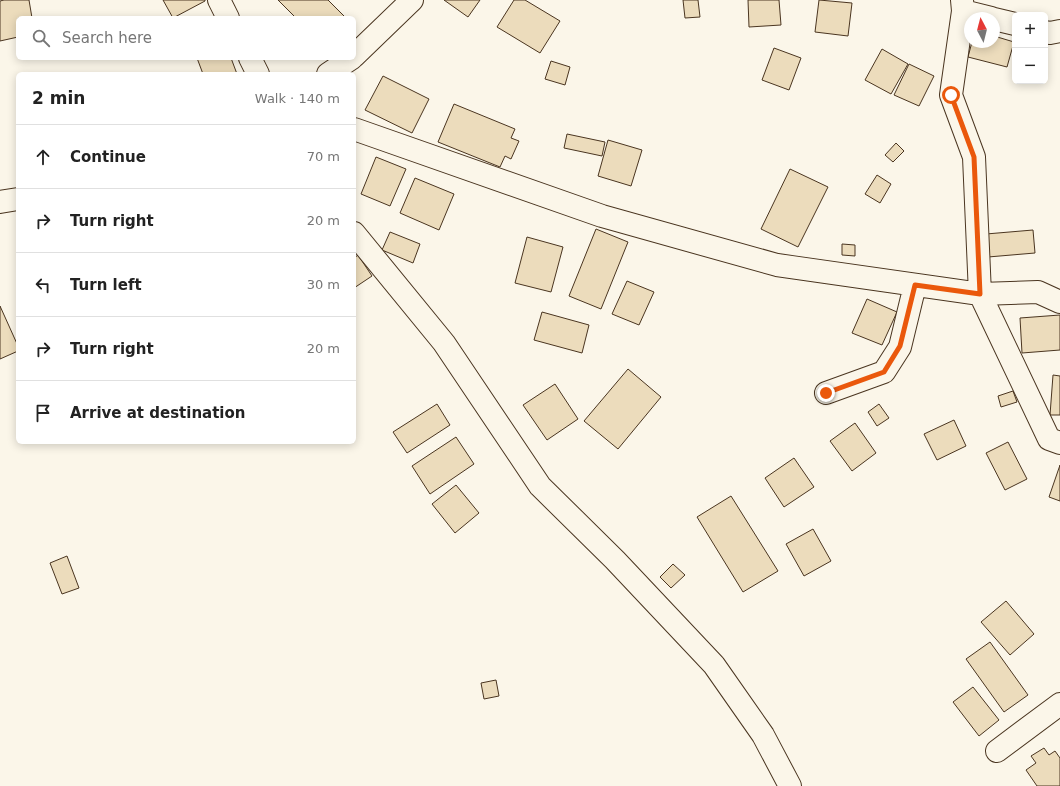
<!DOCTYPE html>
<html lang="en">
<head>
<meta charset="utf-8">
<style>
	body { margin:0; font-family:"DejaVu Sans",sans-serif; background:#f2f2f2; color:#222 }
	.controls { position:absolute; right:12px; top:12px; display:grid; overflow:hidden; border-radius:6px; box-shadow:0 2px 10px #0003 }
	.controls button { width:36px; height:36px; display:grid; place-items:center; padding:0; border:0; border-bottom:1px solid #e0e0e0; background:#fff; color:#222; font:20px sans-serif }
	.compass { position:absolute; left:964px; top:12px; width:36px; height:36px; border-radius:50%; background:#fff; box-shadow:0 2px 10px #0003; rotate:353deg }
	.stop { position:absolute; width:12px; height:12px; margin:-9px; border:3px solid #ea580c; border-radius:50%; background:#fff }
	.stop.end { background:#ea580c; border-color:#fff; box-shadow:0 1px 4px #0008 }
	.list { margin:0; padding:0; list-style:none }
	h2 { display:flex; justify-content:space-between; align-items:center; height:52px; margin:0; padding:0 16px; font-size:17px }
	h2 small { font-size:13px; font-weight:400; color:#767676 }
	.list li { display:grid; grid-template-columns:26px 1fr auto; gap:12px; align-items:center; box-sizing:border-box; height:64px; padding:0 16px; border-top:1px solid #e0e0e0 }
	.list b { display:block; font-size:15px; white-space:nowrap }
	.list em { font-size:13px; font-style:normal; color:#767676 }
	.icon { flex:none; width:22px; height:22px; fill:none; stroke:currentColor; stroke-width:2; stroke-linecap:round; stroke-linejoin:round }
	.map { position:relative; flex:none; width:1060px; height:786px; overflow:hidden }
	.search { position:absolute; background:#fff; box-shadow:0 2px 10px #0003; left:16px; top:16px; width:340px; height:44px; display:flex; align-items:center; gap:10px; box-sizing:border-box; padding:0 14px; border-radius:6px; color:#767676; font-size:15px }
	.panel { position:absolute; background:#fff; box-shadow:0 2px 10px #0003; left:16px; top:72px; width:340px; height:372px; border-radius:6px }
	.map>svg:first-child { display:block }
</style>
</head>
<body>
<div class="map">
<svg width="1060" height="786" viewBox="0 0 1060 786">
	<rect width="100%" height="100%" fill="#fbf6e9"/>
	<path fill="#ecdcbc" stroke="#4a3520" d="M4 0H29L32 18H18V37L0 41V1Z
		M163 0H205V1L173 18Z
		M278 0H328L346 18H296Z
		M444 0H480L468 17Z
		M514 0H525L560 21 540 53 497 27Z
		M683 0H698L700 17 685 18Z
		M748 0H779L781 25 749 27Z
		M819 0 852 3 848 36 815 32Z
		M994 36 1014 42 1007 67 968 57 972 42H994Z
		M774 48 801 58 789 90 762 80Z
		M882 49 908 64 891 94 865 80Z
		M197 58H231L237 74H203Z
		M551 61 570 67 565 85 545 79Z
		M909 64 934 76 919 106 894 95Z
		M383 76 429 99 412 133 365 110Z
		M454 104 515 129 511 138 519 141 511 159 505 156 500 167 438 142Z
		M567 134 605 142 602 156 564 148Z
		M608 140 642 150 631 186 598 176Z
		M896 143 904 151 893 162 885 155Z
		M376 157 406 169 390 206 361 194Z
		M790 169 828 187 798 247 761 229Z
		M877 175 891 184 880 203 865 194Z
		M415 178 454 194 439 230 400 213Z
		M596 229 628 242 601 309 569 296Z
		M1033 230 1035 253 988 257 986 234Z
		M390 232 420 244 413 263 382 250Z
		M527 237 563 247 551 292 515 283Z
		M842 244 855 245V256L842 255Z
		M358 255 372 276 354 288V258Z
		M627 281 654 292 639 325 612 314Z
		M867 299 897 312 882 345 852 333Z
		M0 306 18 346V351L0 359Z
		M542 312 589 325 582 353 534 340Z
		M1060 315V350L1022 353 1020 318Z
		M628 369 661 397 618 449 584 421Z
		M1053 375 1060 376V415H1050Z
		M555 384 578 419 547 440 523 405Z
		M1013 391 1017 402 1001 407 998 396Z
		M437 404 450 425 407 453 393 432Z
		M879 404 889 418 877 426 868 412Z
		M954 420 966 446 937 460 924 434Z
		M855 423 876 453 852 471 830 441Z
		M456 437 474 464 430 494 412 466Z
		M1008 442 1027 479 1005 490 986 453Z
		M794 458 814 487 784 507 765 478Z
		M1060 465V501L1049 497Z
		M456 485 479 513 455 533 432 504Z
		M731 496 778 571 743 592 697 517Z
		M813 529 831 561 804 576 786 544Z
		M67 556 79 588 62 594 50 563Z
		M673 564 685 575 671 588 660 577Z
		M1006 601 1034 634 1010 655 981 622Z
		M990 642 1028 695 1004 712 966 659Z
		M496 680 499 696 484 699 481 683Z
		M973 687 999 720 979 736 953 702Z
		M1044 748 1049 755 1055 751 1060 758V786H1037L1026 770 1036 763 1031 756Z"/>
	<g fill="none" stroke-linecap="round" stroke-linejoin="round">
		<defs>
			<path id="minor" d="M219 0 228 18
				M962 0 963 11 951 95 974 157 980 294 1049 439 1060 443
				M963 11 991 18
				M994 19 1015 24
				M1045 32 1050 33 1060 31
				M354 56 412 0
				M250 58 258 74
				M328 74 352 58
				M354 129 602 216 777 265 980 294 1038 292 1060 302
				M0 202 18 199
				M354 233 444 343 540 486 615 560 714 665 763 735 790 786
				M826 393 884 372 900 347 915 285
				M997 751 1060 704"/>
		</defs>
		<use href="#minor" stroke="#4a3520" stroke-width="24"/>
		<use href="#minor" stroke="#fbf6e9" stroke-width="22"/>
	</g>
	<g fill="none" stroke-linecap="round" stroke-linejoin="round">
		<path stroke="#ea580c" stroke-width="5" d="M826 393 884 372 900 346 915 285 980 294 974 157 951 95"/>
	</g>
</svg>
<div class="controls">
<button>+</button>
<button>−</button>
</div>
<svg class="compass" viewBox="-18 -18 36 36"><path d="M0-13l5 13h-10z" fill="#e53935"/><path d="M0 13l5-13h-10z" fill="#767676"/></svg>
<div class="stop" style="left:951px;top:95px"></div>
<div class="stop end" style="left:826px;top:393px"></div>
<div class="search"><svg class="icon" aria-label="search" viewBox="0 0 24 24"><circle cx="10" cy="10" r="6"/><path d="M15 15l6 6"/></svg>Search here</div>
<section class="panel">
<h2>2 min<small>Walk · 140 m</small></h2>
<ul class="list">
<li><svg class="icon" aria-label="ahead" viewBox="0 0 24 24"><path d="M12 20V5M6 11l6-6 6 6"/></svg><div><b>Continue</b></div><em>70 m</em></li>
<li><svg class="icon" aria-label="right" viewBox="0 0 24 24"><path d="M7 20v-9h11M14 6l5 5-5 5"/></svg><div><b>Turn right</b></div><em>20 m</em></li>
<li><svg class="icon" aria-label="left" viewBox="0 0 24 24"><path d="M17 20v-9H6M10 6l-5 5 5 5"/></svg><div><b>Turn left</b></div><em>30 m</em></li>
<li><svg class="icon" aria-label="right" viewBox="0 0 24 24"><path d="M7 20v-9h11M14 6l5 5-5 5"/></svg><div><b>Turn right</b></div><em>20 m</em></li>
<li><svg class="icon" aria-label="arrive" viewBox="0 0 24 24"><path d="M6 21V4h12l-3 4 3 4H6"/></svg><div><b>Arrive at destination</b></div></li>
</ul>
</section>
</div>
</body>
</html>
